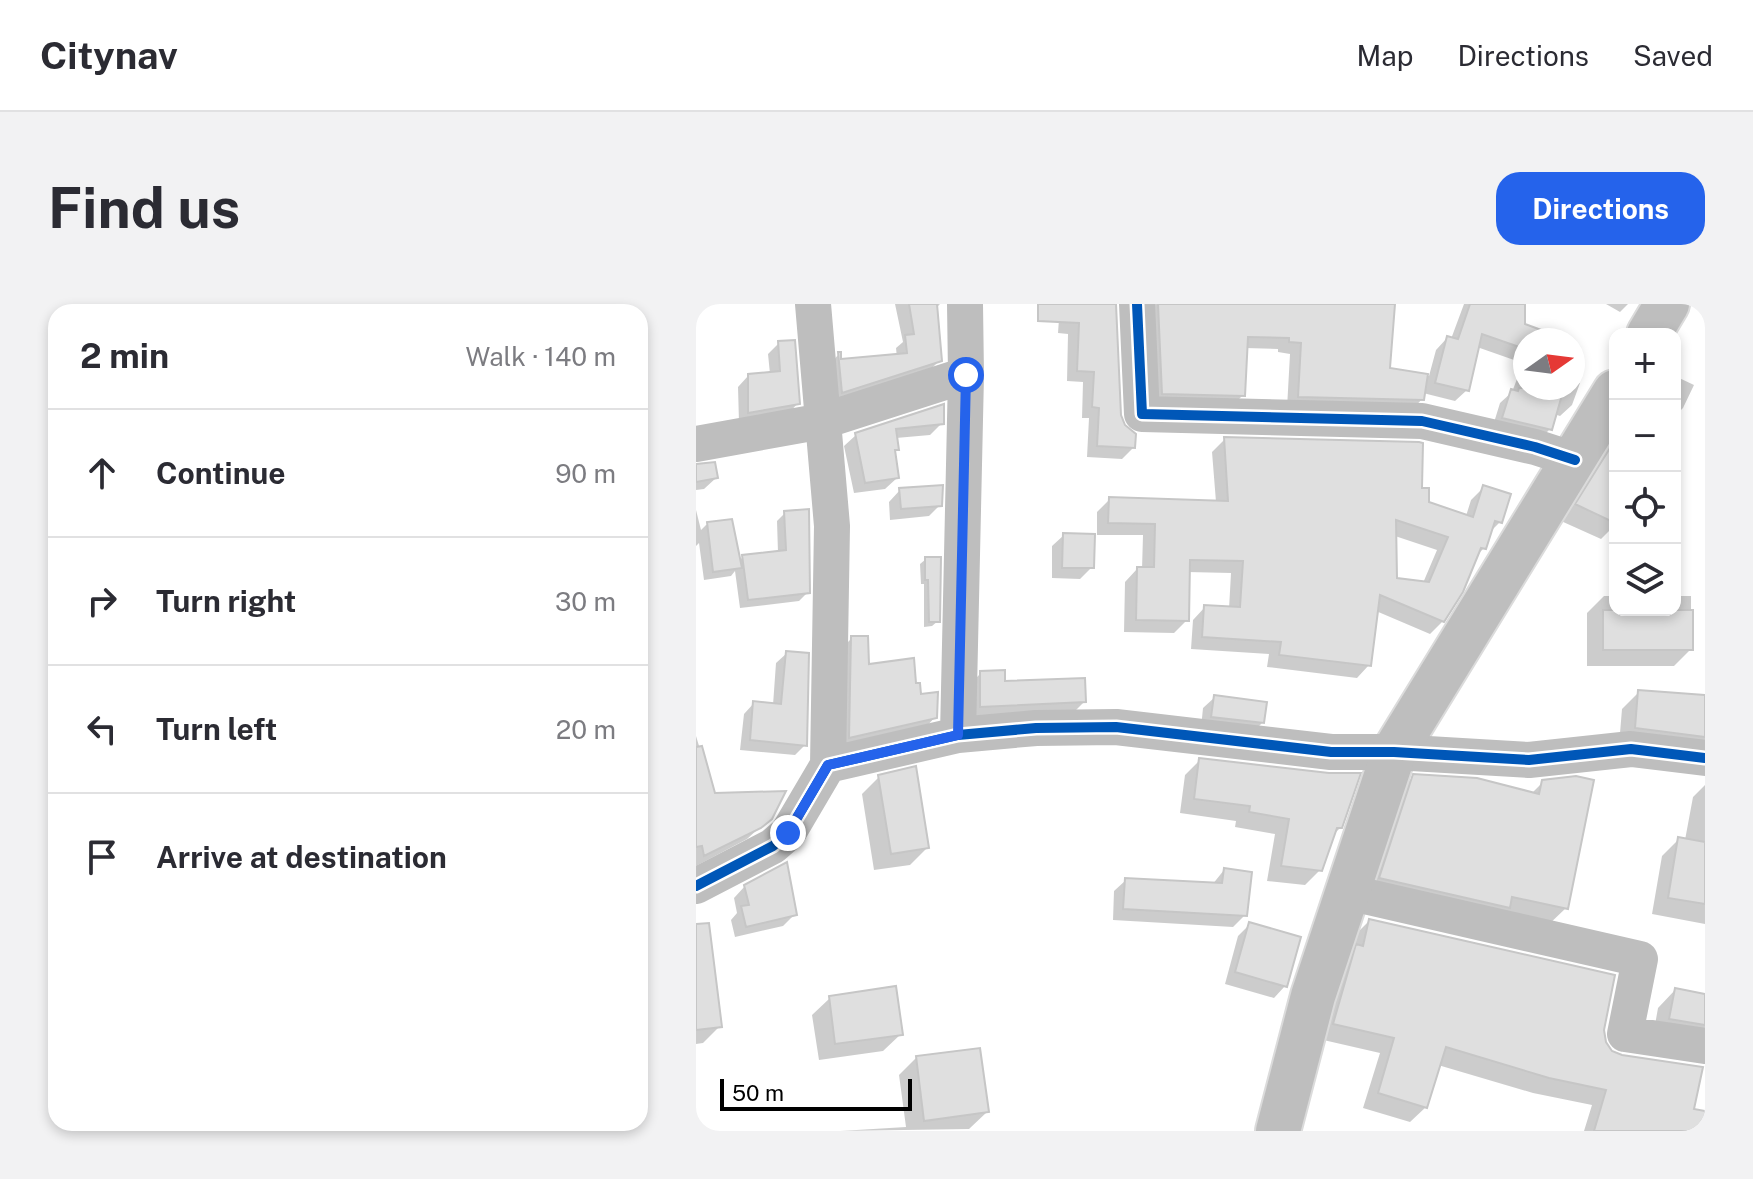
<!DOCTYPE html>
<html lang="en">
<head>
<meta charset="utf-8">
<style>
	body { margin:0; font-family:"Public Sans",sans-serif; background:#f2f2f3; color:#2b2b33 }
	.controls { position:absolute; right:24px; top:24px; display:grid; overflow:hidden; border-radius:16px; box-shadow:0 4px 12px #0003 }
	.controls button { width:72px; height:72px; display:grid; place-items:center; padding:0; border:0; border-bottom:2px solid #e1e1e2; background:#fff; color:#2b2b33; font:40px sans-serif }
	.compass { position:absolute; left:817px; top:24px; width:72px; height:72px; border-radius:50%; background:#fff; box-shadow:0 4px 12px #0003; rotate:76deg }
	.scale { position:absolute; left:24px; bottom:20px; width:192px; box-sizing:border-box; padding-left:8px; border:4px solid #000; border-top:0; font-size:22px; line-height:28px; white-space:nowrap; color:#000; -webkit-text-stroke:6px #fff; paint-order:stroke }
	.stop { position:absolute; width:24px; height:24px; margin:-18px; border:6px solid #2563eb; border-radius:50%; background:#fff }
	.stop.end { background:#2563eb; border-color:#fff; box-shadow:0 2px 8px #0008 }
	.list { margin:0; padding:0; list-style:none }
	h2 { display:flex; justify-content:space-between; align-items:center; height:104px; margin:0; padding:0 32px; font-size:34px }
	h2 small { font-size:26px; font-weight:400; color:#7c7c81 }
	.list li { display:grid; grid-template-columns:52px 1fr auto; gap:24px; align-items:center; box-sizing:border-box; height:128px; padding:0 32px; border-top:2px solid #e1e1e2 }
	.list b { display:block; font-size:30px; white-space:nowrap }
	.list em { font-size:26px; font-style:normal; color:#7c7c81 }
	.icon { flex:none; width:44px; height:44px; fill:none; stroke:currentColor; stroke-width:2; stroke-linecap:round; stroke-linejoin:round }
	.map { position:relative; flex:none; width:1009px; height:827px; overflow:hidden; border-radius:24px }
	header { display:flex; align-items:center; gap:48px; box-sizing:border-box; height:112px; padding:0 40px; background:#fff; border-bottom:2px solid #e1e1e2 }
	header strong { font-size:38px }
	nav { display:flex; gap:44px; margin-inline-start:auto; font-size:28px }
	.intro { display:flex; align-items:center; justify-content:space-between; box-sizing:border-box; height:192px; padding:0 48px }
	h1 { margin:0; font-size:56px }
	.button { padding:20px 36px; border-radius:24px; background:#2563eb; color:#fff; font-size:28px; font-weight:700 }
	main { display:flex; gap:48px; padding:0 48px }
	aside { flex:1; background:#fff; border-radius:24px; box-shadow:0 4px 12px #0003 }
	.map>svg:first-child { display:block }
</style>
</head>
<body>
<header>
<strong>Citynav</strong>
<nav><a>Map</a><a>Directions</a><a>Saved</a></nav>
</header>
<div class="intro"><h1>Find us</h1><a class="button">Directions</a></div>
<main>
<aside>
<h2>2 min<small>Walk · 140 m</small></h2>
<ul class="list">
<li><svg class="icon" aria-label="ahead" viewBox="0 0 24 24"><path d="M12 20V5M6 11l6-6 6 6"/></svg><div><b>Continue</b></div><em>90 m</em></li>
<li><svg class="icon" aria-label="right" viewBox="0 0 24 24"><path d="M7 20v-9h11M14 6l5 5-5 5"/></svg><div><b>Turn right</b></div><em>30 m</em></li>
<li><svg class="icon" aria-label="left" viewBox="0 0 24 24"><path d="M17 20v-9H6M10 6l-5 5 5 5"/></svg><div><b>Turn left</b></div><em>20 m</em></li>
<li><svg class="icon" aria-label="arrive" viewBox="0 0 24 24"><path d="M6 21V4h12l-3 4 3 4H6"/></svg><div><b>Arrive at destination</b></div></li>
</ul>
</aside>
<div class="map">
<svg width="1009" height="827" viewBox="0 0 1009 827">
	<rect width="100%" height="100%" fill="#fff"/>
	<path fill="#0003" fill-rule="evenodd" d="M199 0H244L239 5 244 56 233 67 135 99 132 62 143 50V57L202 64 200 44 207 38Z
		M364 0H418L423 111 438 143 426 155 391 153 393 114H386L387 78 371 77 372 30 362 29Z
		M447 0H697L692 66 733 72 740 46 751 34 755 35 768 0H827L821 19 833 36H829V45L818 56 781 43 771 86 759 97 727 89 726 95 715 107 591 104 594 50 582 48V45L549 44 547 91 536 102 455 100Z
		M910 0H932L924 8Z
		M83 39 102 99 92 110 43 119 42 83 52 72 74 70 72 50Z
		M829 54V84H877V76L884 79 876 101 864 112 858 110 854 125 842 137 796 125 804 99 816 88Z
		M979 72 998 81 987 104 979 112Z
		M246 103V119L234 131 200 134 201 145 197 149 201 174 189 185 158 189 148 142 160 131Z
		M919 129V221L905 235 865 217Z
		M529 135 724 186 731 200 770 212 775 196 788 183 804 218 793 229 788 244 779 253 747 317 734 330 680 307 673 361 661 374 571 363 573 350 495 345 497 316 509 303 533 305 535 269 491 268V316L478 329 428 328 429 278 441 265H446L447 231H401V208L414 195 520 198 516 148ZM699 232 741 246 727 279 699 276Z
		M0 161 20 174 8 185 0 186Z
		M204 186 244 201 233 212 194 216 193 198Z
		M0 206 5 226 10 221 35 217 43 257 47 253 82 249 81 217 89 209 112 288 103 297 44 304 39 267 35 272 8 276 3 239 0 242Z
		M368 231 396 263 384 275 356 274V242Z
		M230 255 242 317 236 322 228 323V280H225L224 260Z
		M908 292H919V306H979V292H995V345L978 362H891V309Z
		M156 334 171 362 219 381 224 393 239 413 231 422 146 441 148 342Z
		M91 349 109 441 99 451 44 446 48 410 58 399 77 401 80 359Z
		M285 369 307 379 388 398 377 409 273 413 274 380Z
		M943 388 1009 393V460L923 441 926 405Z
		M519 393 567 418 555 430 505 424 507 404Z
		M0 432 18 491 74 514 51 535 0 562Z
		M504 456 645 523 636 532 624 566 609 581 571 577 579 530 539 523 540 517 484 509 489 471Z
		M718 472 835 490 847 478 870 604 849 624 663 594 697 493Z
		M183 473 231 544 214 561 178 566 166 490Z
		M1009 481V620L956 610 966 552 983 535 989 536 997 493Z
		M528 566 549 611 537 623 417 616 418 587 430 576 516 581Z
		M49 582 99 610 87 622 39 633 35 616 41 609 38 594Z
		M673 617 906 726 908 739 915 748 996 806 1009 809V827H888L896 801 837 789 742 761 730 803 714 818 667 804 684 749 623 735 658 632Z
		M554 620 589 682 578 694 529 680 542 632Z
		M0 627 24 722 7 739 0 740Z
		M979 686 1009 692V749L957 732 962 704Z
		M134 694 205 730 187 747 123 756 116 711Z
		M220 754 291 808 273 825 144 827 210 823 203 771Z"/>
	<path fill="#dfdfdf" stroke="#c6c6c6" stroke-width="2" fill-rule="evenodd" d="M213 0H241L246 57 146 89 142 48H145V55L211 49 209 31 218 30Z
		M342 0H420L425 111 429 121 440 130 439 144 401 142 403 104 396 103 398 68 381 67 383 19 342 17Z
		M462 0H699L694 64 732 70 728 96 602 93 605 39 593 38V34L552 33 549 92 466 90Z
		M774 0H829V20L867 34V36H829V45L786 30 773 87 739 79 751 32 762 35Z
		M99 36 104 100 52 109V70L84 67 82 37Z
		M823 84H868L856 126 806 114 815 85 822 87Z
		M248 100V120L200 125 203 146H199L203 174 169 179 159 129Z
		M528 133 723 138 727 139 726 184H733V198L777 213 787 181 815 190 806 219 799 217 790 245 785 244 767 288 748 318 684 291 675 362 583 351 585 338 506 333 508 301 544 303 547 257 494 256 493 317 440 316 441 263H458L459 220 412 219 413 193 532 197ZM700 216 752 233 733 278 701 274Z
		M919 136V219L879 200Z
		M19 158 22 174 0 178V160Z
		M247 181 246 202 205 205 203 184Z
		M113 205 114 289 52 296 46 251 90 246 88 207Z
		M36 215 46 264 17 268 11 218Z
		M367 229 399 230 398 264H366Z
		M229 253H245L244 318H233L232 276H229Z
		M907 306H997V346H907Z
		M155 332H172L173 360 218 354 220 379H224L225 390 242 388 241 414 153 434Z
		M90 347 113 349 111 442 54 436 57 397 85 400Z
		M309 366V377L389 374 390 398 284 403V367Z
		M942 386 1009 391V433L939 424Z
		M518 391 571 398 568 419 515 413Z
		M6 442 19 489 90 487 76 515 65 524 8 552 6 542 0 543V443Z
		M503 454 633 469H665L646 524H641L626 567 585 562 593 515 553 508 554 502 498 495Z
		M220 462 233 544 195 550 182 471Z
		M717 470 781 474 843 490 846 476 880 472 898 476 872 605 816 593 814 604 683 574Z
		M982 533 1009 538V600L972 594Z
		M91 558 101 611 50 623 45 602 53 601 48 581Z
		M528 564 556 568 551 612 427 605 429 574 526 579Z
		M673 615 919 671 908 726 910 738 916 747 926 751 1007 763 998 805 1009 807V827H898L910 786 853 774 750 743 731 804 682 789 698 734 637 720 660 640 667 642Z
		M553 618 605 633 591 683 539 668Z
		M13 619 26 723 0 726V620Z
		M200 682 207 731 139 740 133 692Z
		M979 684 1009 690V721L973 715Z
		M284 744 293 808 228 817 220 752Z"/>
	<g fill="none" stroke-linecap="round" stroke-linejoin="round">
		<defs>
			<path id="major" d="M953 30 971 0
				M582 827 617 692 698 448 919 88"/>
		</defs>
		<use href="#major" stroke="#dbdbdb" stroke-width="48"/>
		<path stroke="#bebebe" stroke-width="36" d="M117 0 136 222 132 461
			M441 0 446 110 726 117 839 143 879 156
			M0 140 127 117 270 71
			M262 431 270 71 269 0
			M0 582 77 542 92 529 132 461 262 431 340 424 420 423 635 448H698L833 456 935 445 1009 454
			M651 588 944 655 929 730 1009 742"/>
		<use href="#major" stroke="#bebebe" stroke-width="44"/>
		<defs>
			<path id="cycleway" d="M441 0 446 110 726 117 839 143 879 156
				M0 582 77 542 92 529 132 461 262 431 340 424 420 423 635 448H698L833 456 935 445 1009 454"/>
		</defs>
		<use href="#cycleway" stroke="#fff" stroke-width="15"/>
		<use href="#cycleway" stroke="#0057b8" stroke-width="10"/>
	</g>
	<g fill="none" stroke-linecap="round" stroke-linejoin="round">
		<path stroke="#2563eb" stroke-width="10" d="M92 529 132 461 262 431 270 71"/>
	</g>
</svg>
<div class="controls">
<button>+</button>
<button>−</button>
<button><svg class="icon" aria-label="locate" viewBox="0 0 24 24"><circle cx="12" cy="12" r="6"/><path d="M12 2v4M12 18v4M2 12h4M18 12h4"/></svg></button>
<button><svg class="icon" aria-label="layers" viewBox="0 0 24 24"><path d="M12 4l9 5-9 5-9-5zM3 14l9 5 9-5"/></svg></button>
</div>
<svg class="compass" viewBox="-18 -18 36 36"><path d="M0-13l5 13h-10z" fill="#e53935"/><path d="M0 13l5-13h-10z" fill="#7c7c81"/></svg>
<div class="scale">50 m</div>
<div class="stop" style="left:270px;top:71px"></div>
<div class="stop end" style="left:92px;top:529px"></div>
</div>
</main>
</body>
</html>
